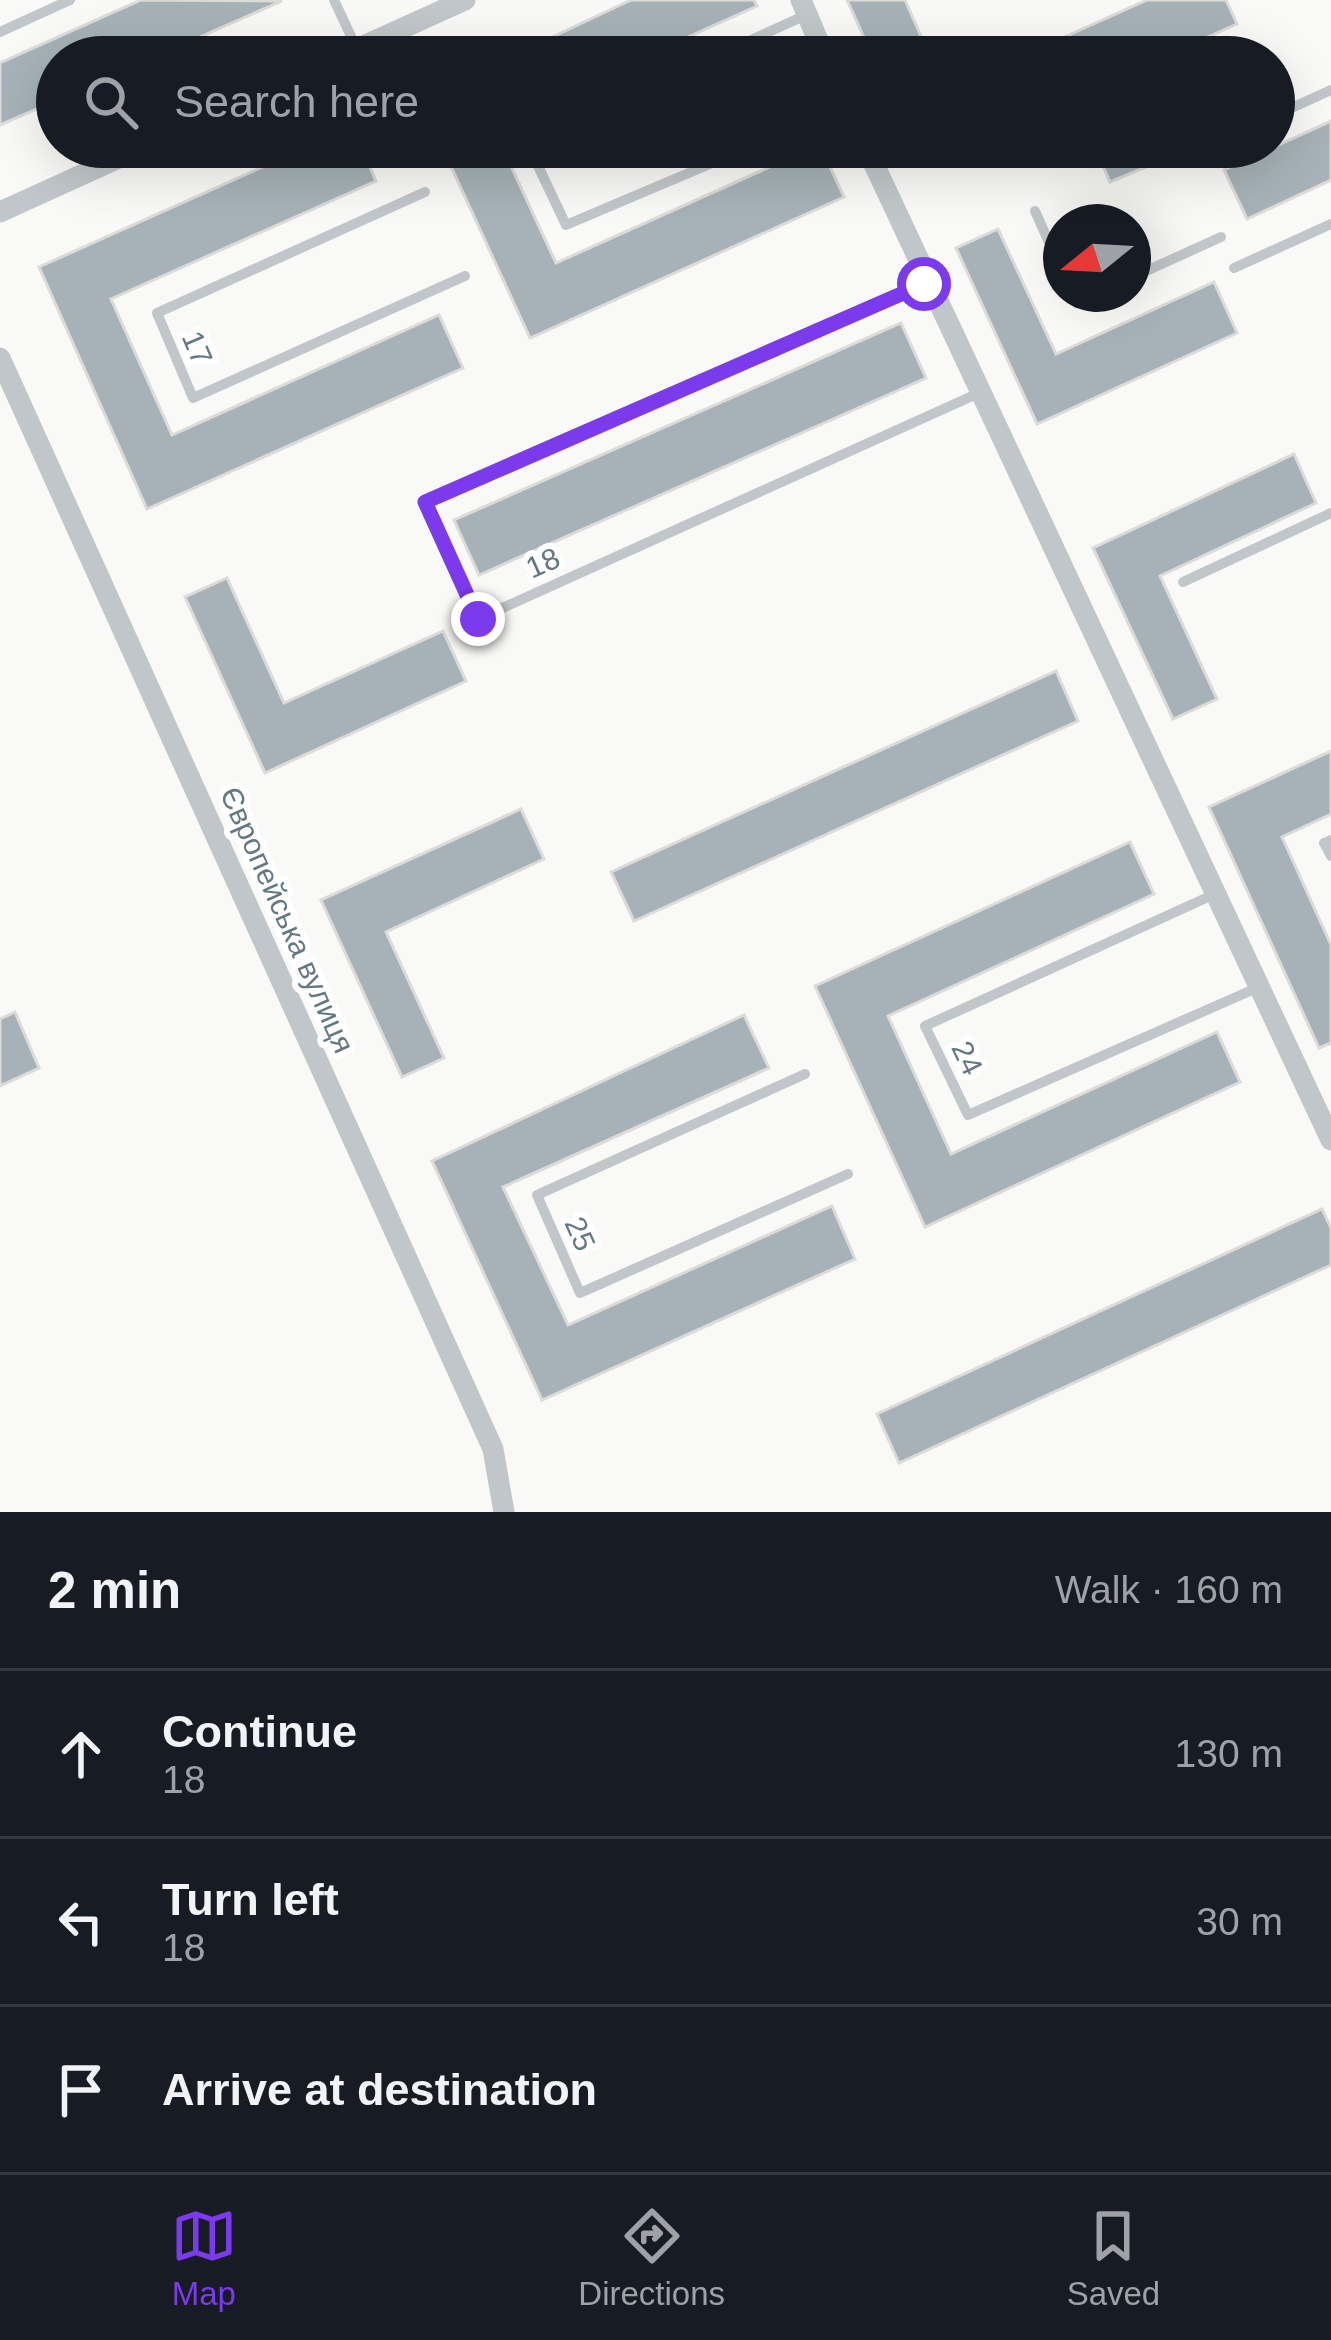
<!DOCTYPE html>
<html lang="en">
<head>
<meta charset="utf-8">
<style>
	body { margin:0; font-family:Helvetica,sans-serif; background:#20242c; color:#f1f3f6 }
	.compass { position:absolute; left:1043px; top:204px; width:108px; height:108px; border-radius:50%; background:#171b24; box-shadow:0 12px 48px #0002; rotate:252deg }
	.stop { position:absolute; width:36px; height:36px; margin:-27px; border:9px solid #7c3aed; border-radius:50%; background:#fff }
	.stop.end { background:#7c3aed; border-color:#fff; box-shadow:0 3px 12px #0008 }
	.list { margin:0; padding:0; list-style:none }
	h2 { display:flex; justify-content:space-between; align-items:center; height:156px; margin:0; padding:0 48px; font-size:51px }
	h2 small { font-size:39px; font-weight:400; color:#9ea1a6 }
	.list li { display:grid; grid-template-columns:78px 1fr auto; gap:36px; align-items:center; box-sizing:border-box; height:168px; padding:0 48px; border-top:3px solid #363941 }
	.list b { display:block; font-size:45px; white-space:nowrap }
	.list p { margin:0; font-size:39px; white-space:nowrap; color:#9ea1a6 }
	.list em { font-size:39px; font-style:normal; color:#9ea1a6 }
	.icon { flex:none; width:66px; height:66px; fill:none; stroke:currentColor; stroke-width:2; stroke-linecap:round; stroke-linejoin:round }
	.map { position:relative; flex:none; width:1331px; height:1512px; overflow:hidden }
	.search { position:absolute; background:#171b24; box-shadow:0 12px 48px #0002; left:36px; right:36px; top:36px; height:132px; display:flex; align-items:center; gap:30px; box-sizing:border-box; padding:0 42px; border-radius:66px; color:#9ea1a6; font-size:45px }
	.sheet { height:660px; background:#171b24 }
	nav { display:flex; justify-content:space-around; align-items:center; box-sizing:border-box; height:168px; border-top:3px solid #363941; background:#171b24; font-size:33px; color:#9ea1a6 }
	nav a { display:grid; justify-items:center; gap:6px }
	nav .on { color:#7c3aed }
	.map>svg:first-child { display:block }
</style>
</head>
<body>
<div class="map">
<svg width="1331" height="1512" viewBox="0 0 1331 1512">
	<rect width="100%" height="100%" fill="#f9f9f7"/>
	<path fill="#a6b2b7" stroke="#dbdbd9" stroke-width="3" d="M141 0 282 1 154 57H57V100L0 125V63Z
		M631 0H754L757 6 643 57H510Z
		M847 0H905L930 57H873Z
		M1147 0H1226L1237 24 1162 57H1020Z
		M1331 121V180L1247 219 1224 170Z
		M307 147H361L376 181 111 299 172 435 439 315 463 368 147 509 39 267Z
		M442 147H502L556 263 814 147H821L844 197 530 338Z
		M913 147H961L921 165Z
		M1137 147 1146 167 1110 182 1101 161Z
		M998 229 1056 354 1214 282 1237 333 1037 424 956 248Z
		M901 323 926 378 479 575 454 520Z
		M1294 454 1316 503 1160 576 1217 699 1173 719 1093 548Z
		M227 578 284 703 443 631 466 681 265 773 185 597Z
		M1056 671 1078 721 634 921 611 872Z
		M1331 751V814L1282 837 1331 945V1043L1319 1048 1209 807Z
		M521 809 544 859 386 932 444 1058 402 1077 321 900Z
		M1130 842 1154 894 888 1016 951 1154 1217 1032 1240 1082 925 1227 815 986Z
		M15 1012 39 1068 0 1086V1019Z
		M744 1015 769 1068 503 1187 568 1325 832 1206 855 1259 542 1400 432 1161Z
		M1322 1209 1331 1228V1265L899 1463 877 1414Z"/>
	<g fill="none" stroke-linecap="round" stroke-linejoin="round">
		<path stroke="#c0c6c9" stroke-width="10" d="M334 0 357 49
			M0 32 70 0
			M714 57 806 15
			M1274 116 1331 90
			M529 147 566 225 750 147
			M1185 156 1205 147
			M425 192 157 313 193 398 465 276
			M1035 211 1061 269
			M1234 268 1331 224
			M1133 277 1221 237
			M924 284 425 502 478 619 979 393
			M1072 294 1077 303 1097 294
			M1183 582 1331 513
			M1331 840 1324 843 1331 856
			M1217 893 925 1026 968 1115 1259 987
			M805 1074 537 1195 580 1293 848 1174"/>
		<path stroke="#c0c6c9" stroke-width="21" d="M801 0 825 57
			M339 57 465 0
			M866 147 1331 1140
			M0 212 143 147
			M0 358 493 1449 504 1512"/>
	</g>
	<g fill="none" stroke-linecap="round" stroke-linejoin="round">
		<path stroke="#7c3aed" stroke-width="15" d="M478 619 425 502 924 284"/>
	</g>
	<g text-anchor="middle" stroke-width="12" stroke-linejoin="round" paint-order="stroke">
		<g font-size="30" fill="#637883" stroke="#fff">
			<text transform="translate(197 348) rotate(67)" y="10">17</text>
			<text transform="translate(543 563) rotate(-24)" y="10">18</text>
			<text transform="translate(287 920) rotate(66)" y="10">Європейська вулиця</text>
			<text transform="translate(967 1058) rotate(64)" y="10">24</text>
			<text transform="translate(580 1234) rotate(66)" y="10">25</text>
		</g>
	</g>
</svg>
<svg class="compass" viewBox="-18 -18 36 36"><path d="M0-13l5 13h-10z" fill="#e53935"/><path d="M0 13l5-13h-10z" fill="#9ea1a6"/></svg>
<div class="stop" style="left:924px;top:284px"></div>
<div class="stop end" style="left:478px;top:619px"></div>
<div class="search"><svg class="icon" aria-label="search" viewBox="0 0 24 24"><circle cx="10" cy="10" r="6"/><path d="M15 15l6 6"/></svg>Search here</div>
</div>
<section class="sheet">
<h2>2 min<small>Walk · 160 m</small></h2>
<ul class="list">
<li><svg class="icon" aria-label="ahead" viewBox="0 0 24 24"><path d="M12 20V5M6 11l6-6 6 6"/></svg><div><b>Continue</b><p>18</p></div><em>130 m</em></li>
<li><svg class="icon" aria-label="left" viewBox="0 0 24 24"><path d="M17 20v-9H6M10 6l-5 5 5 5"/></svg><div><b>Turn left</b><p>18</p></div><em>30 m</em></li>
<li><svg class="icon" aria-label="arrive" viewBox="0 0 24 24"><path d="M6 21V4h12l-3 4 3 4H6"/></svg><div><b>Arrive at destination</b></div></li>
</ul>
</section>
<nav>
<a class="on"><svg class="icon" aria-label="map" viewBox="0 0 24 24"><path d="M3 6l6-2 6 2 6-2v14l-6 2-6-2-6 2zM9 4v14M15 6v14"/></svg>Map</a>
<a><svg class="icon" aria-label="directions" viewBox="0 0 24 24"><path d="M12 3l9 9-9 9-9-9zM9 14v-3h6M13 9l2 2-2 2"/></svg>Directions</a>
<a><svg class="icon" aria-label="saved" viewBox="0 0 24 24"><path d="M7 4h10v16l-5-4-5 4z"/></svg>Saved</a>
</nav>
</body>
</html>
